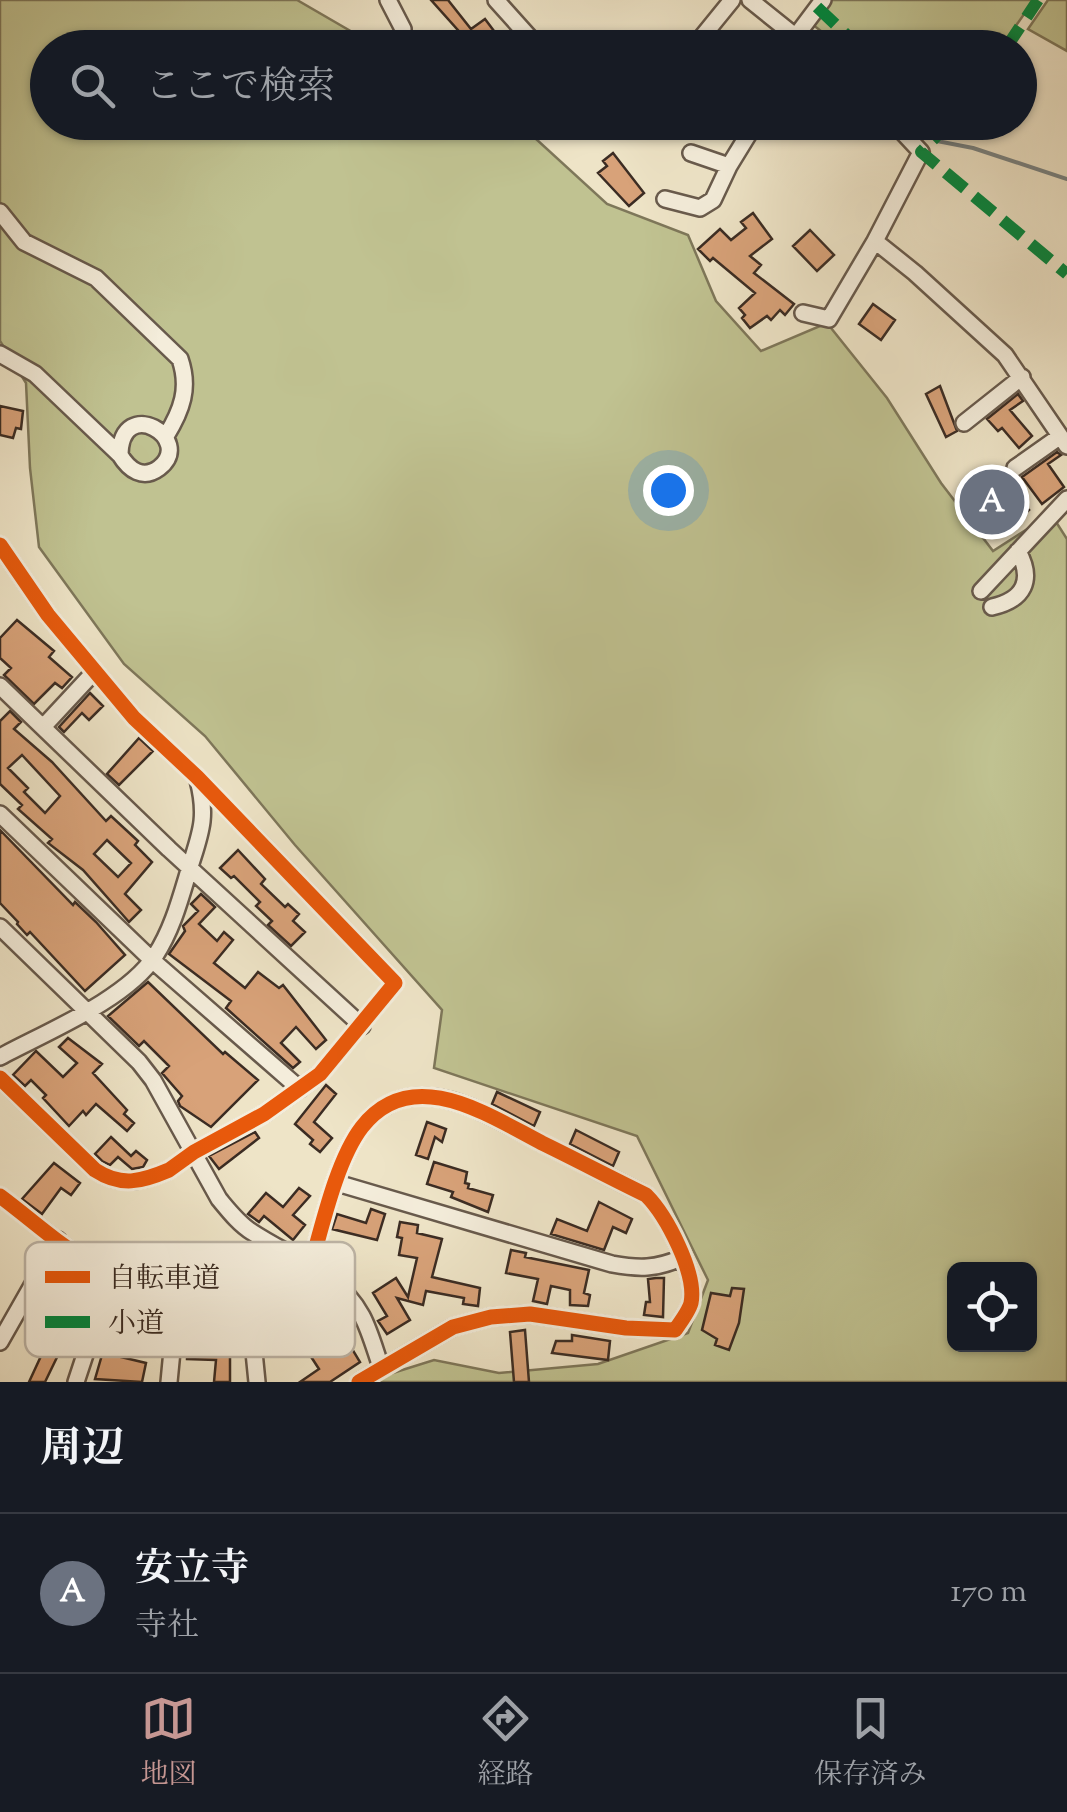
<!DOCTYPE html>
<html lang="ja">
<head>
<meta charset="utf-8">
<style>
	body { margin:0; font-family:"Sorts Mill Goudy","Noto Serif JP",serif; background:#242831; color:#f1f3f6 }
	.controls { position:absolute; right:30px; bottom:30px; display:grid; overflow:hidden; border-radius:15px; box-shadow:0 2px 8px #0004 }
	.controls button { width:90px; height:90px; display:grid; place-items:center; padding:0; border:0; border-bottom:2px solid #363941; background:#171b24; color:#f1f3f6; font:50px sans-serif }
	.you { position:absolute; left:668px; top:490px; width:35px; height:35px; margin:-25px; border:8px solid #fff; border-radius:50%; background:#1a73e8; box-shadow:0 0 0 15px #1a73e833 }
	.badge { display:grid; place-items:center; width:65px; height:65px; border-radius:50%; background:#c59692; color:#fff; font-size:32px; font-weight:700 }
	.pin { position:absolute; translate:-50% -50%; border:5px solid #fff; box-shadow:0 2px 10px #0006 }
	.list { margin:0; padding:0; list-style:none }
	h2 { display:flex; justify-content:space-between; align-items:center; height:130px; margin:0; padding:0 40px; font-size:42px }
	h2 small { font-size:32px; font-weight:400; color:#9ea1a6 }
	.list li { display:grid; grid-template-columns:65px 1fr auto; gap:30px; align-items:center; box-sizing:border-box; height:160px; padding:0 40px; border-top:2px solid #363941 }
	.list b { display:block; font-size:38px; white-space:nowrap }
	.list p { margin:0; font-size:32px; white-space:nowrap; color:#9ea1a6 }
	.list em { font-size:32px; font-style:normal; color:#9ea1a6 }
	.icon { flex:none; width:55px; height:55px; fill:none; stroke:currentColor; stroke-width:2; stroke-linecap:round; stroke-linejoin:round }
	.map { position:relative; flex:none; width:1067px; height:1382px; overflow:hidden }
	.search { position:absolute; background:#171b24; box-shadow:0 2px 8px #0004; left:30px; right:30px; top:30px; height:110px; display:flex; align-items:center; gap:25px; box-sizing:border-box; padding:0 35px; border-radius:55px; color:#9ea1a6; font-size:38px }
	.sheet { height:290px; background:#171b24 }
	nav { display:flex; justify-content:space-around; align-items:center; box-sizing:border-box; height:140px; border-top:2px solid #363941; background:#171b24; font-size:28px; color:#9ea1a6 }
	nav a { display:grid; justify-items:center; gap:5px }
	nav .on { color:#c59692 }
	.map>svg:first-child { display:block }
</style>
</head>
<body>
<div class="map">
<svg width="1067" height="1382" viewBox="0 0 1067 1382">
	<rect width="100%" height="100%" fill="#eee4c7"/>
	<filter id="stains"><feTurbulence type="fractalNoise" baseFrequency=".002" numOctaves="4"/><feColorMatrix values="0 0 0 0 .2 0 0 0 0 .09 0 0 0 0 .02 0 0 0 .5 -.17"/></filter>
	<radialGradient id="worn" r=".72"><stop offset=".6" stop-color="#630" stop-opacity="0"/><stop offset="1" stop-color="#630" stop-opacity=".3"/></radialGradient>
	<path fill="#c0c291" stroke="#7e775a" stroke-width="2.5" fill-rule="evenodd" d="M0 0H297L378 47 48 48V122L508 123 535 138 607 204 688 235 716 301 761 351 827 323 887 398 941 483 993 551 1051 514 1067 539V1382H373L380 1377 434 1360 499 1373 598 1364 688 1333 708 1280 637 1136 434 1068 442 1010 295 845 205 736 124 664 39 547 30 468 26 383 0 341ZM954 1270H1030V1344H954Z
		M828 0H1034L1001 47H886L873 38 865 47H841L812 24Z
		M1048 0H1067V51L1028 29Z"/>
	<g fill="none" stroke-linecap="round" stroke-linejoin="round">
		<path stroke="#788282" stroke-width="4" d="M937 141 973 148 1067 179"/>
	</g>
	<path fill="#d8a279" stroke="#3b2c23" stroke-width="2.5" fill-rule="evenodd" d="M431 0H448L471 29 485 19 497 35 487 42 491 48H474Z
		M613 153 644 193 629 206 598 173 607 166 603 161Z
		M753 213 772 239 750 256 761 265 754 273 794 304 785 315 780 310 771 320 767 316 750 328 742 318 745 315 739 308 755 293 713 258 710 261 698 249 720 229 731 240 746 228 741 222Z
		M810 230 834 255 817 271 793 246Z
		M873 304 895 320 881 340 859 324Z
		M940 386 957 431 946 437 926 394Z
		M1018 394 1023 401 1010 410 1032 436 1019 448 1002 428 998 431 987 419Z
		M0 406 23 411 21 429 16 428 13 438 0 435Z
		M1057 452 1061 455 1048 464 1064 487 1042 504 1022 477Z
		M1002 483 1029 510 1009 529 999 519 994 524 978 507 981 504 978 501Z
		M17 620 54 651 49 657 72 677 62 688 55 683 34 704 4 675 11 668 0 658V638Z
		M90 693 103 706 89 720 82 713 64 732 59 727Z
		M10 711 21 722 14 729 52 762 106 821 111 816 138 841 135 845 152 862 125 894 141 910 129 922 83 870 48 843 52 839 18 809 22 805 0 784V721ZM22 755 60 796 45 813 24 792 28 788 8 768ZM107 840 131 863 118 877 94 854Z
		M139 738 153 751 119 785 107 774Z
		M0 830 73 905 75 902 96 922 125 955 85 991 30 932 27 935 17 924 18 922 0 903Z
		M238 850 265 879 261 884 285 907 288 904 299 914 293 921 305 932 291 946 268 925 272 921 256 906 260 902 234 876 231 878 220 868Z
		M201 894 215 907 199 924 217 941 224 932 233 940 214 963 245 988 258 972 279 988 283 985 326 1040 316 1049 296 1027 281 1043 300 1062 293 1068 226 1008 231 1001 169 954 185 931 183 926 198 911 191 904Z
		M148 982 223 1054 225 1052 258 1080 211 1127 180 1106 178 1101 182 1096 162 1073 169 1066 144 1041 139 1046 108 1016Z
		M68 1038 102 1064 93 1073 127 1110 124 1114 134 1123 127 1131 96 1104 86 1115 83 1111 69 1126 43 1098 46 1095 31 1080 25 1086 13 1075 36 1051 63 1077 77 1063 59 1047Z
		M326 1085 336 1094 314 1122 332 1138 320 1152 310 1144 313 1140 295 1124Z
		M497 1092 540 1112 534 1126 492 1104Z
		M427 1122 446 1129 442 1142 435 1137 428 1159 416 1155Z
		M576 1130 619 1152 613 1166 570 1144Z
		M255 1132 259 1138 219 1169 209 1156Z
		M111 1137 131 1156 136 1151 147 1160 143 1167 132 1169 118 1157 110 1165 102 1161 95 1154Z
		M434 1162 467 1172 465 1183 469 1184 468 1188 493 1195 488 1212 451 1197 453 1192 427 1184Z
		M54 1163 80 1183 71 1195 61 1188 42 1214 22 1199Z
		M299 1188 310 1196 293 1215 305 1225 293 1240 264 1216 259 1222 248 1214 266 1193 283 1207Z
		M599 1202 632 1219 626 1233 613 1227 604 1250 551 1234 557 1219 587 1231Z
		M371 1209 385 1214 377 1240 332 1229 337 1214 366 1223Z
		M400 1222 418 1225 417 1233 442 1239 432 1277 480 1288 478 1306 463 1304 464 1298 426 1291 423 1305 397 1298 410 1320 387 1334 378 1321 387 1316 373 1293 396 1278 408 1297 417 1258 399 1255 402 1238 397 1237Z
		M511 1250 526 1253 525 1257 589 1270 584 1293 590 1295 588 1306 570 1305V1290L551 1286 547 1304 533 1301 538 1279 506 1273Z
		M656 1278H664L663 1317 644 1315 646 1302H650L648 1279Z
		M732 1288 744 1289 739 1323 729 1350 715 1345 717 1339 702 1330 711 1293 730 1296Z
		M188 1304 201 1306 200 1336 204 1339 230 1340V1382H214L216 1360 187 1359Z
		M60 1315 73 1321 61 1349 45 1382H29Z
		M111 1324 125 1327 117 1356 146 1363 142 1382 95 1379Z
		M525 1330 529 1382H514L510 1332Z
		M331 1333 343 1353 351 1347 360 1362 330 1382H300L319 1369 306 1349Z
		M572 1335 610 1341 608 1360 552 1353 556 1341H572Z"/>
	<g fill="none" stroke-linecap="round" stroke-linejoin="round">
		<defs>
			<path id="minor" d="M388 0 403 29
				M496 0 539 48
				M750 0 810 48
				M796 36 823 0
				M693 48 732 0
				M893 122 921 152 875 241 915 273 1005 355 1067 446
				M691 153 729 166
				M665 199 700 208 713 200 729 166 756 122
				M0 212 24 242 96 278 180 359C190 388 182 410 166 436
				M803 313 829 319 875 241
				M0 354 35 374 120 455C129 470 143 480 159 468 196 439 121 394 120 455
				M964 423 1022 377
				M1015 468 1059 437
				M0 545 48 615 134 718 197 777 395 983 320 1074 264 1114 194 1152 169 1170C141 1182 121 1187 95 1170L0 1078
				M981 591 1067 499
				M992 607C1024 600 1034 580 1018 551
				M0 686 169 849 362 1026
				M43 727 95 671
				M0 814 152 960 300 1089
				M0 927 139 1062 153 1080 219 1199C229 1211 239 1224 252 1232 290 1257 339 1273 362 1316 370 1331 375 1350 381 1367
				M0 1057C46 1032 126 1000 155 956 172 930 180 900 189 870 200 834 208 819 198 780
				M337 1183 612 1264C639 1269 656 1269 681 1258
				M0 1196C31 1219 61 1247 95 1266 132 1285 245 1307 285 1299 294 1297 299 1292 305 1286 319 1241 334 1163 362 1127 412 1063 488 1115 542 1143 577 1160 611 1178 646 1195 666 1215 697 1273 691 1303 689 1311 680 1323 675 1330L626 1328 530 1314 491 1317 453 1327 359 1382
				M249 1302 257 1382
				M0 1342 58 1240
				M76 1382 112 1273
				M169 1382 178 1289"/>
		</defs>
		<use href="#minor" stroke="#685a4c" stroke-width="20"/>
		<use href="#minor" stroke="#f4eddb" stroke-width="15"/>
		<path stroke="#00873e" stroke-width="12" stroke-dasharray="25 12" stroke-linecap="butt" d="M817 7 855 43
			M1006 48 1038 0
			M950 122 921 152 1067 274"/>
		<defs>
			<path id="cycleway" d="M0 545 48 615 134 718 197 777 395 983 320 1074 264 1114 194 1152 169 1170C141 1182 121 1187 95 1170L0 1078
				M0 1196C31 1219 61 1247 95 1266 132 1285 245 1307 285 1299 294 1297 299 1292 305 1286 319 1241 334 1163 362 1127 412 1063 488 1115 542 1143 577 1160 611 1178 646 1195 666 1215 697 1273 691 1303 689 1311 680 1323 675 1330L626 1328 530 1314 491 1317 453 1327 359 1382"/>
		</defs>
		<use href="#cycleway" stroke="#f4eddb" stroke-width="21"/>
		<use href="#cycleway" stroke="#e8590c" stroke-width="15"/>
	</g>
	<rect x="25" y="1242" width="330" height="115" rx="15" fill="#f4eddb" stroke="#bcb3a4" stroke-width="2.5"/>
	<rect x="45" y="1271" width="45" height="12" fill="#e8590c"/>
	<rect x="45" y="1316" width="45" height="12" fill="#00873e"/>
	<g font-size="28" fill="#3b2c23">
		<text x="108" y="1287">自転車道</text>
		<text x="108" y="1332">小道</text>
	</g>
	<rect width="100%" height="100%" filter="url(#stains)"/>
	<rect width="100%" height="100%" fill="url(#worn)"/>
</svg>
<div class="controls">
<button><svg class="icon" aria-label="locate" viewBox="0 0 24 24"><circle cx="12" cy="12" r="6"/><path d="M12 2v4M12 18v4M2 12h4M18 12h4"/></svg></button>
</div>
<div class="you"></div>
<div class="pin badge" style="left:992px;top:502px;background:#6b7280">A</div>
<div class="search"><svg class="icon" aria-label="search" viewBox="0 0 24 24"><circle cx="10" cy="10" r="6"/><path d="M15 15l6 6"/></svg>ここで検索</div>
</div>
<section class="sheet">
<h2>周辺<small></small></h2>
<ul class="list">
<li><span class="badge" style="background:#6b7280">A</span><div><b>安立寺</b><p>寺社</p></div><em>170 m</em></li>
</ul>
</section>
<nav>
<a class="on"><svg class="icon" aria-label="map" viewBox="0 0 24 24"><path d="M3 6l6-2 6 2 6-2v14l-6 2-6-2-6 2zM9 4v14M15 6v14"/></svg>地図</a>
<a><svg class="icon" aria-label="directions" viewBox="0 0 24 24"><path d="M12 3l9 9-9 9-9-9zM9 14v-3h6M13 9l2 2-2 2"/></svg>経路</a>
<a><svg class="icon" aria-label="saved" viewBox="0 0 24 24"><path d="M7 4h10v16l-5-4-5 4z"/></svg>保存済み</a>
</nav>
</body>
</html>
